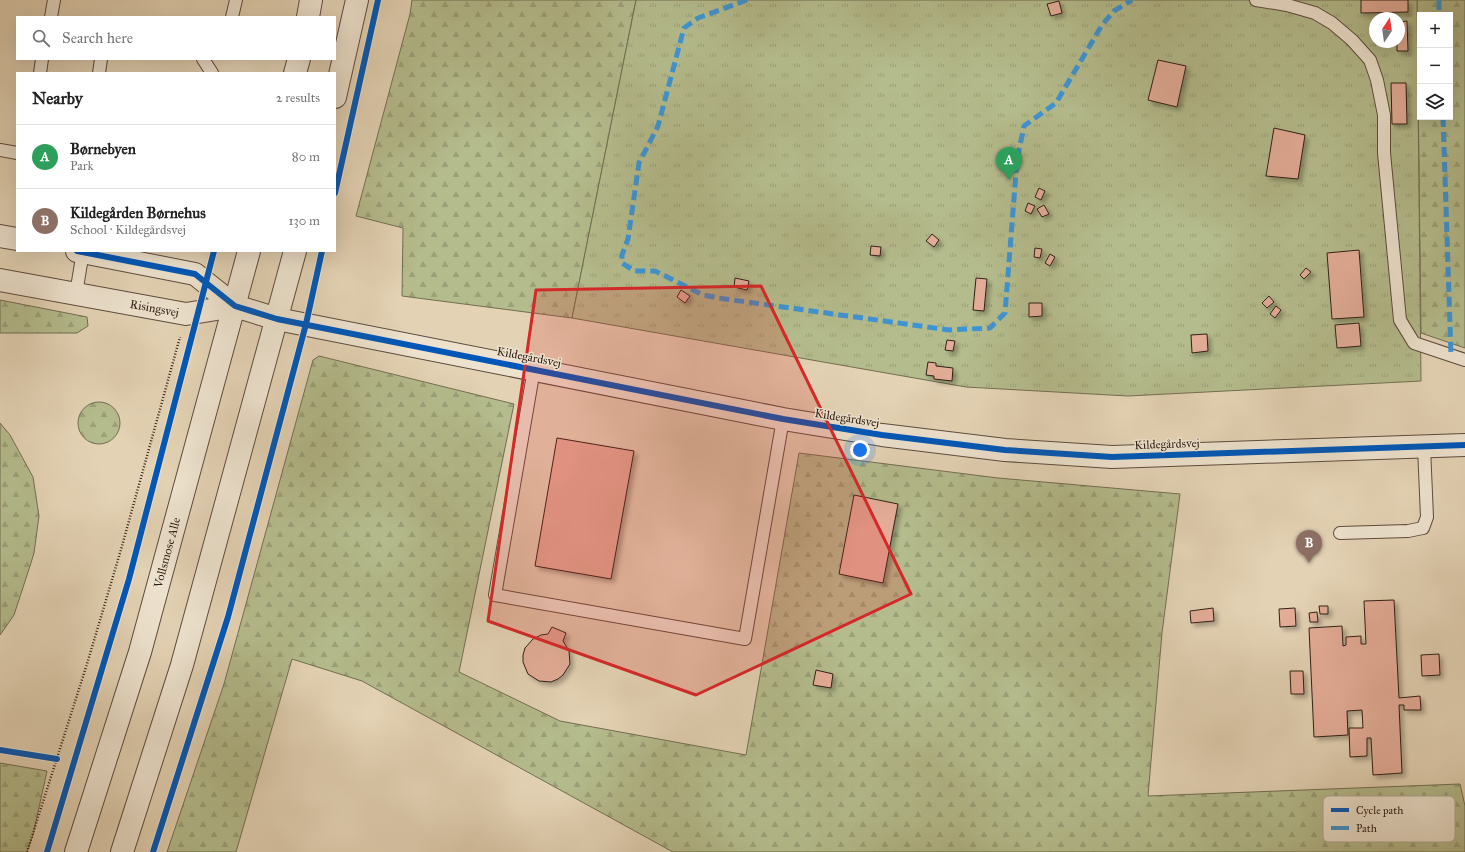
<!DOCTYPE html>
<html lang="en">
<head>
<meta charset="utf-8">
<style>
	body { margin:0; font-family:"IM FELL Great Primer",serif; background:#f2f2f2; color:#222 }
	.controls { position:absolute; right:12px; top:12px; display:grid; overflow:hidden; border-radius:0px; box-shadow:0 4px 16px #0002 }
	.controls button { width:36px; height:36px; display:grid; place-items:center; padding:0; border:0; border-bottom:1px solid #e0e0e0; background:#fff; color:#222; font:20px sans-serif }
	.compass { position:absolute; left:1369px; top:12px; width:36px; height:36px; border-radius:50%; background:#fff; box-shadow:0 4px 16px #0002; rotate:13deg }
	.you { position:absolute; left:860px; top:450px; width:14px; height:14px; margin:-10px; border:3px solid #fff; border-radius:50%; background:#1a73e8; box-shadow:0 0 0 6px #1a73e833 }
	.badge { display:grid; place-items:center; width:26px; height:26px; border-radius:50%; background:#ea580c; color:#fff; font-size:13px; font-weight:700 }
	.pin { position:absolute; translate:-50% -33px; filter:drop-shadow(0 1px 2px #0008) }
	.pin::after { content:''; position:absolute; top:21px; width:14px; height:12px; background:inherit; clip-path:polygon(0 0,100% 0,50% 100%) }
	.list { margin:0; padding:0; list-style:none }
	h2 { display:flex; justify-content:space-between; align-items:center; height:52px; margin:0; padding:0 16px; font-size:17px }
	h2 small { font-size:13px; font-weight:400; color:#767676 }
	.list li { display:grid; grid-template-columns:26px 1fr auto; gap:12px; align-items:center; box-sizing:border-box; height:64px; padding:0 16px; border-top:1px solid #e0e0e0 }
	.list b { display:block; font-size:15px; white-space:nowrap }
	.list p { margin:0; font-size:13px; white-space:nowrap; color:#767676 }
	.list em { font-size:13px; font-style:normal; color:#767676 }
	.icon { flex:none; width:22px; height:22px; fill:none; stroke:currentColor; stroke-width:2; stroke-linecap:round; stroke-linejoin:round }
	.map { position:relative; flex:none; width:1465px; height:852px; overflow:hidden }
	.search { position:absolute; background:#fff; box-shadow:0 4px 16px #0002; left:16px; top:16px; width:320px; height:44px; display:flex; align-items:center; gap:10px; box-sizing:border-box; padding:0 14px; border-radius:0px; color:#767676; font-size:15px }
	.panel { position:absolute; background:#fff; box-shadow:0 4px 16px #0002; left:16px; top:72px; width:320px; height:180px; border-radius:0px }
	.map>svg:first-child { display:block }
</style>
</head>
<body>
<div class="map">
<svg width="1465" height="852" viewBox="0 0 1465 852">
	<defs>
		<pattern id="forest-firs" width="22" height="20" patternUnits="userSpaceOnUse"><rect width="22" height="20" fill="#b4bb8c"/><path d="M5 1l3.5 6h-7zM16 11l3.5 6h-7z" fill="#9ba078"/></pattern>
		<pattern id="park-tufts" width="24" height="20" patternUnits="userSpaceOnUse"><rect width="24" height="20" fill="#b4bb8c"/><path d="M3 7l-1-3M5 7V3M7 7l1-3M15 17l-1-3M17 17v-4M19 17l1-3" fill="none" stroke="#9ba078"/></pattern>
		<filter id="shadow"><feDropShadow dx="3.5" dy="3.5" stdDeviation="2" flood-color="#0004"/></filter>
	</defs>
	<rect width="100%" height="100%" fill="#e3d2b4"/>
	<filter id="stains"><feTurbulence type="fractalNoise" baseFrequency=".005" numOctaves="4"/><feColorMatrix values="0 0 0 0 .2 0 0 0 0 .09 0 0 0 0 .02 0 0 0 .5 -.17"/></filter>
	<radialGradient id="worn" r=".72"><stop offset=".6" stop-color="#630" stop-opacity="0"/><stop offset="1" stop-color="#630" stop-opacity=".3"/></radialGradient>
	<path fill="url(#forest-firs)" stroke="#736e52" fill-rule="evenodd" d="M412 0H636L572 318 402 296 403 228 356 216 410 14Z
		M1417 0H1465V348L1421 333ZM1420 15H1450V117H1420Z
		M0 300 87 317 88 326 77 333H0Z
		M319 356 514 404 459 672 560 721 746 755 799 453 998 478 1180 494 1162 633 1148 796 1460 784 1465 806V852H673L362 681 292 659 236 852H167L224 684 313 360Z
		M78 423a21 21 0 1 1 42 0a21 21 0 1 1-42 0Z
		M0 423 10 435 33 477 39 516 34 553 30 566 14 615 0 635Z
		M0 763 47 771 33 835 27 852H0Z"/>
	<path fill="url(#park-tufts)" stroke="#736e52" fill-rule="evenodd" d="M636 0H1417L1421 381 1128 396 966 387 572 318ZM1375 18H1399V42H1375Z"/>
	<path fill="#e3ac97" stroke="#322017" filter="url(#shadow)" d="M1361 0H1408V12L1361 13Z
		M1059 1 1062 13 1051 16 1047 4Z
		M1407 21 1408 51H1397V42H1399V22Z
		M1158 60 1186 66 1177 107 1148 100Z
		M1391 83H1406L1407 124H1392Z
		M1274 128 1305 135 1298 179 1266 176Z
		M1039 188 1045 191 1041 200 1035 197Z
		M1028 203 1035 206 1031 214 1025 211Z
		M1044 205 1049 214 1042 217 1037 209Z
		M932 234 939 240 934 247 926 241Z
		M871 246 881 247 880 256 870 255Z
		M1035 248 1042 249 1040 258 1034 257Z
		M1359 250 1364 317 1332 319 1327 253Z
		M1050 254 1055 257 1050 266 1045 263Z
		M1306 268 1311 272 1304 279 1300 275Z
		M735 278 749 281 747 290 734 287Z
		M976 278 987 279 984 311 973 310Z
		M681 290 690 296 685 303 677 297Z
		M1269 296 1274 302 1267 308 1262 303Z
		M1029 303H1042V316L1029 317Z
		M1276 306 1281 310 1275 318 1270 314Z
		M1359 323 1361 346 1337 348 1335 325Z
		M1207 334 1208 351 1192 353 1191 335Z
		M947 340 955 341 953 351 945 350Z
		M928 362 936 363V366L953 368 952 381 934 379V376L926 375Z
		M557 438 634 451 611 579 535 566Z
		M854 495 898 504 883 583 839 574Z
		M1394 600 1399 698 1420 696 1421 710H1404V705H1399L1402 773 1373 775 1371 738H1367V756L1350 757 1349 728H1363L1362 710 1347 711 1348 735 1314 737 1309 628 1342 626 1343 646 1346 645V637L1361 636V644H1366L1364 601Z
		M1319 606H1328V614H1320Z
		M1213 608 1214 621 1191 623 1190 611Z
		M1295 608 1296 626 1280 627 1279 609Z
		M1317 612 1318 622H1310L1309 613Z
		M552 627 566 633 563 641 569 651 570 664 563 675 558 679 551 682 539 681 528 674 523 662V655L525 648 533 639 541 635 548 634Z
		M1439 654 1440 675 1422 676 1421 655Z
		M816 670 833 674 831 688 813 685Z
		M1290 671H1303L1304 694H1291Z"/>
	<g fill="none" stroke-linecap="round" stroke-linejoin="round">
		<defs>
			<path id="service" d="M1256 0 1287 5 1315 13 1332 23 1352 40 1370 60 1377 80 1384 115V153L1400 320 1414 343 1465 360
				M51 17 54 0
				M232 17 236 0
				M203 59 212 73
				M40 73 42 59
				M99 73 101 59
				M0 150 17 153
				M76 294 83 251
				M534 369 495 595 745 639 783 419
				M1340 533 1408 531 1423 528 1427 517 1424 447"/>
			<g id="minor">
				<path d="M0 236 17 239"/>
				<path d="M77 251 195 274 235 306 277 319 783 419 882 435 1005 450 1112 457 1465 445"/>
				<path id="s1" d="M0 280 186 314 235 306"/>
			</g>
			<g id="tertiary">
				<path d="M308 17 311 0"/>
				<path d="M295 73 299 59"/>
				<path d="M335 97 357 0"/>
				<path id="s2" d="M76 852 140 652 249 251"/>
				<path d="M122 852 182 665 295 251"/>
			</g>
		</defs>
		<use href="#service" stroke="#5e4c3e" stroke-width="14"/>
		<use href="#minor" stroke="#5e4c3e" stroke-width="24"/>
		<use href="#tertiary" stroke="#5e4c3e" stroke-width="24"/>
		<path stroke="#322017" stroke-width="2.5" stroke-dasharray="1 2" stroke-linecap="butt" d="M27 852 87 664 122 546 180 337"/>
		<use href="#service" stroke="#ede2ce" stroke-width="12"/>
		<use href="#minor" stroke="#ede2ce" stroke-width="22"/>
		<use href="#tertiary" stroke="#ede2ce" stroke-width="22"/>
		<path stroke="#3d94d4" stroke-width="5" stroke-dasharray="10 5" stroke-linecap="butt" d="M747 0 698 18 684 28 658 126 639 163 628 239 622 255V263L634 271H655L703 295 718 298 949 330 990 328 1005 313 1017 160 1024 126 1056 103 1102 25 1114 11 1132 0
			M1439 0V15
			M1443 117 1451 355"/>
		<defs>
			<path id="cycleway" d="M335 193 378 0
				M77 251 195 274 235 306 277 319 783 419 882 435 1005 450 1112 457 1465 445
				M0 750 57 759
				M47 852 129 579 214 251
				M153 852 228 617 306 324 322 251"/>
		</defs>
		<use href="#cycleway" stroke="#ede2ce" stroke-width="8"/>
		<use href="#cycleway" stroke="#0057b8" stroke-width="6"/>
	</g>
	<path fill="#d62828" fill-opacity="0.2" stroke="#d62828" stroke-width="3" stroke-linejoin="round" d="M761 286 911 594 696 695 488 621 536 290Z"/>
	<g text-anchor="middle" stroke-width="3" stroke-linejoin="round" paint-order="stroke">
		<g font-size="12" fill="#322017" stroke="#ede2ce">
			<text dy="4" stroke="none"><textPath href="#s1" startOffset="157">Risingsvej</textPath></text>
			<text transform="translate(529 357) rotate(11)" y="4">Kildegårdsvej</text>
			<text transform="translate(847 418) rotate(9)" y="4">Kildegårdsvej</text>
			<text transform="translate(1167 444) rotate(-2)" y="4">Kildegårdsvej</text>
			<text dy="4" stroke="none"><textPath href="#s2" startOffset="313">Vollsmose Alle</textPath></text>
		</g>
	</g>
	<rect x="1323" y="796" width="132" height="46" rx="6" fill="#ede2ce" stroke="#b5a897" stroke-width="1"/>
	<rect x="1331" y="808" width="18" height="4" fill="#0057b8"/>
	<rect x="1331" y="826" width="18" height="4" fill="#3d94d4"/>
	<g font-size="11" fill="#322017">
		<text x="1356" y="814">Cycle path</text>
		<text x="1356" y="832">Path</text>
	</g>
	<rect width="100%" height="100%" filter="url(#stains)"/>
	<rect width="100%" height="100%" fill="url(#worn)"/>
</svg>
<div class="controls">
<button>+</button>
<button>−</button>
<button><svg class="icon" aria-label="layers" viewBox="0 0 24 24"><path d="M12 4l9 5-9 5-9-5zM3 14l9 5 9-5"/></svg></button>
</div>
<svg class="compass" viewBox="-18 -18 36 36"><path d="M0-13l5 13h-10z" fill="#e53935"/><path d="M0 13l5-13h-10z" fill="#767676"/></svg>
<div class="you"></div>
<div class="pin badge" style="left:1009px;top:180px;background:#2e9e5b">A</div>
<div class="pin badge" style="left:1309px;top:563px;background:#8d6e63">B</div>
<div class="search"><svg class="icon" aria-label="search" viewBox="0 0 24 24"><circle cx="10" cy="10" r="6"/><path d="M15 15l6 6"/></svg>Search here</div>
<section class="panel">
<h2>Nearby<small>2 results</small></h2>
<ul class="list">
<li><span class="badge" style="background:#2e9e5b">A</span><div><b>Børnebyen</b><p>Park</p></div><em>80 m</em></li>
<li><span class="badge" style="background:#8d6e63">B</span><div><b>Kildegården Børnehus</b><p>School · Kildegårdsvej</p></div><em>130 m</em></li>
</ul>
</section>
</div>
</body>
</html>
